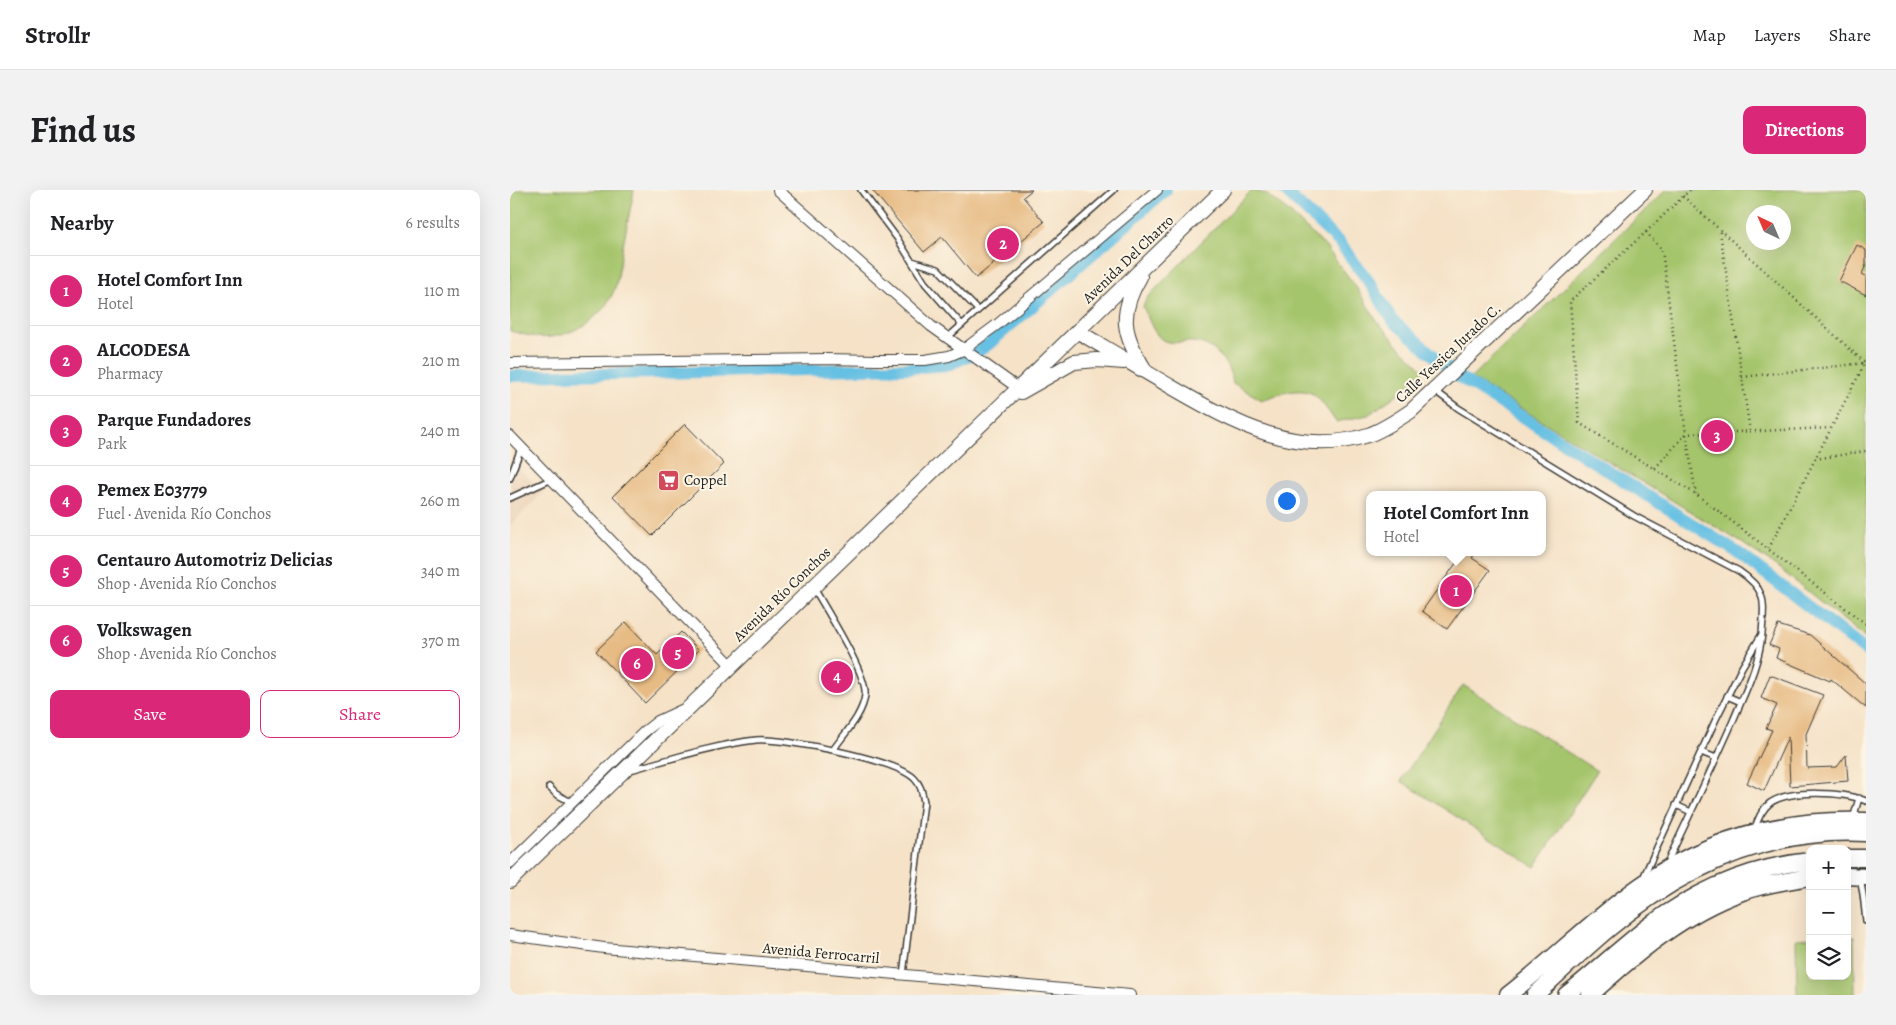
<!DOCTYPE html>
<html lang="en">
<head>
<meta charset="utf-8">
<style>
	body { margin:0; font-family:Alegreya,serif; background:#f2f2f2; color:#202124 }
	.controls { position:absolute; right:15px; bottom:15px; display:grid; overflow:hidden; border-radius:10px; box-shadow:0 5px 20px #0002 }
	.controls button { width:45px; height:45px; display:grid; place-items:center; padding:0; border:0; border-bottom:1px solid #e0e0e0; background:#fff; color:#202124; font:25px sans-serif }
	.compass { position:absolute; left:1236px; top:15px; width:45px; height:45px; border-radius:50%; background:#fff; box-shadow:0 5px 20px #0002; rotate:316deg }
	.you { position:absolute; left:776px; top:310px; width:18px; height:18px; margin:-12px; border:4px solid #fff; border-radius:50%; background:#1a73e8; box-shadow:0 0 0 8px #1a73e833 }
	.badge { display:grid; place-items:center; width:32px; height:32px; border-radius:50%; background:#db2777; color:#fff; font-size:16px; font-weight:700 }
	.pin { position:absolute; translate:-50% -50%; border:2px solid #fff; box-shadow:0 1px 5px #0006 }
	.popup { position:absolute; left:856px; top:301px; width:180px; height:65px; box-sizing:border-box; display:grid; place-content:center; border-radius:10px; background:#fff; filter:drop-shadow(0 1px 4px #0005); font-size:16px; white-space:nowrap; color:#757577 }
	.popup b { font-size:19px; color:#202124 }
	.popup::after { content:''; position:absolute; left:50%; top:100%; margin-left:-10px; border:10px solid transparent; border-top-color:#fff }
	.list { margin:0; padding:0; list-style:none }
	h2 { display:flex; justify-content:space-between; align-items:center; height:65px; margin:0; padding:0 20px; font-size:21px }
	h2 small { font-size:16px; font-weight:400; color:#757577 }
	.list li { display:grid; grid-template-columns:32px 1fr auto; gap:15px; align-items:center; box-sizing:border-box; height:70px; padding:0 20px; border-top:1px solid #e0e0e0 }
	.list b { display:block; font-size:19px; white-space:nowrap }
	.list p { margin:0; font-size:16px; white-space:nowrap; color:#757577 }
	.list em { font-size:16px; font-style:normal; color:#757577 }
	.actions { display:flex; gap:10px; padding:15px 20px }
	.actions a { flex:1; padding:11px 0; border:1px solid #db2777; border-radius:10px; text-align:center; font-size:18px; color:#db2777 }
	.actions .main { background:#db2777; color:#fff }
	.icon { flex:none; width:28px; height:28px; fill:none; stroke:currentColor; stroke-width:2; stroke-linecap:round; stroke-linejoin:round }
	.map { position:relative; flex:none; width:1356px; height:805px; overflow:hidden; border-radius:10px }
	header { display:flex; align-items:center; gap:30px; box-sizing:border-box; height:70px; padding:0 25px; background:#fff; border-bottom:1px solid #e0e0e0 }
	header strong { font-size:24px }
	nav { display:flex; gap:28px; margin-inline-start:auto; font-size:18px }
	.intro { display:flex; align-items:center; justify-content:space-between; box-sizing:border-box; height:120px; padding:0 30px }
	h1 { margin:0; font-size:35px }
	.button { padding:12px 22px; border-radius:10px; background:#db2777; color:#fff; font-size:18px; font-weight:700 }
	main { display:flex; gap:30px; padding:0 30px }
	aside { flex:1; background:#fff; border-radius:10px; box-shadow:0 5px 20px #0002 }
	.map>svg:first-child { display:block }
</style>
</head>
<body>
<header>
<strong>Strollr</strong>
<nav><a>Map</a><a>Layers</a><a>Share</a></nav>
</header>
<div class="intro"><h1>Find us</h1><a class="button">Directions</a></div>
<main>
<aside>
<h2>Nearby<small>6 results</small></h2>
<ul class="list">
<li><span class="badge">1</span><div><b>Hotel Comfort Inn</b><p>Hotel</p></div><em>110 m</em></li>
<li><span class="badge">2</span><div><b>ALCODESA</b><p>Pharmacy</p></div><em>210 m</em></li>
<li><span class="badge">3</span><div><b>Parque Fundadores</b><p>Park</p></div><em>240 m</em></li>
<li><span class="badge">4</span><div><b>Pemex E03779</b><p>Fuel · Avenida Río Conchos</p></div><em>260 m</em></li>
<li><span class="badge">5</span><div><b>Centauro Automotriz Delicias</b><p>Shop · Avenida Río Conchos</p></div><em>340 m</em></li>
<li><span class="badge">6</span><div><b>Volkswagen</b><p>Shop · Avenida Río Conchos</p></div><em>370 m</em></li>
</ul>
<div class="actions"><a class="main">Save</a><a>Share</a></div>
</aside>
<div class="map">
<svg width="1356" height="805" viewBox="0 0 1356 805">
	<rect width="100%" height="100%" fill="#fcf5e5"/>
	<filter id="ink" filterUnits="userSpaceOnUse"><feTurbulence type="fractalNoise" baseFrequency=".02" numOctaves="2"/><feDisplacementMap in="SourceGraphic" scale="10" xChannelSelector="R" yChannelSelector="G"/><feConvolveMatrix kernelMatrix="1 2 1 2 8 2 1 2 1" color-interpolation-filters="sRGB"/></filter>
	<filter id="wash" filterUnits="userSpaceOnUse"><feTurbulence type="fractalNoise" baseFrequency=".0096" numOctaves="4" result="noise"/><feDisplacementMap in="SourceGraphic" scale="20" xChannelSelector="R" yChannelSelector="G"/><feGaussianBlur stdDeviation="1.12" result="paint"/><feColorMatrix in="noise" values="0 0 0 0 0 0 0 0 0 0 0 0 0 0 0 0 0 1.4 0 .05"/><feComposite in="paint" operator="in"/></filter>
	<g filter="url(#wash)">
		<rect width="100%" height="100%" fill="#f5e2c7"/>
		<path fill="#ebd2b8" d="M0 270 33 302 0 336Z"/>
		<path fill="#a5c56c" stroke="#607044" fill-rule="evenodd" d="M0 0H124C120 20 116 40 112 60 110 72 109 86 105 98 95 125 69 143 41 147 28 149 13 144 0 141Z
			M742 0 756 4 779 22 816 57 846 97 867 131 890 157 913 179 911 185 885 206 858 225 826 232C821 225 810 208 803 204 788 196 766 205 752 210L723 193C719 174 705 153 683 152 673 151 658 156 650 148 642 141 638 126 633 117L637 108Z
			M1156 0H1356V448L1266 376 1232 353 961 188ZM1244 22H1274V52H1244Z
			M953 495 1087 581 1025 677 891 591Z
			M1337 747H1344L1345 805H1287L1286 749 1300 748V786H1337Z"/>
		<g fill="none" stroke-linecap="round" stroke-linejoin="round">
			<path stroke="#66c0e3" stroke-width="12" d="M774 0 829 52 860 93 883 131 949 187 1230 364 1356 461
				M0 186 398 178 438 175 467 162 479 154 656 0"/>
		</g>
		<g id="blocks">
			<path fill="#e7bb84" d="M362 0H522L513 7 534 32 466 88 432 47 414 62Z
				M1347 55 1356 60V75L1352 84 1356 86V105L1329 91Z
				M175 234 214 274 142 346 103 306Z
				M954 362H966L962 368 980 380 937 439 912 421Z
				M116 432 147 465 171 442 189 460 135 513 86 461Z
				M1268 435 1300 445 1356 494V518L1321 489 1320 491 1266 468 1269 459 1259 455Z
				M1260 485 1313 505 1296 544 1297 578 1327 577 1336 565 1338 591 1280 596 1278 547 1254 601 1237 593 1262 540 1256 538 1267 515 1251 508Z"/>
		</g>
	</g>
	<g filter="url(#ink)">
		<use href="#blocks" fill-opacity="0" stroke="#3d3a36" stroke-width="1"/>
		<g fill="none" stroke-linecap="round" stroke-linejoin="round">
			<defs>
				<path id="service" d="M351 0 387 48 415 93 452 135
					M402 71 428 79 468 120
					M437 148 604 0
					M924 200 948 218 1124 326 1229 381C1258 401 1254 411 1252 444
					M0 288 11 258
					M0 308 42 289
					M304 398C315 418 358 485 355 505 353 525 334 544 323 560
					M1217 506 1231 512
					M1191 562 1206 568
					M120 580C161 569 204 555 246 550 275 548 383 569 404 588 411 595 412 602 414 612L393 785
					M39 597 46 604 61 612
					M1166 615 1181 622
					M1343 629 1349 608
					M1244 640C1248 630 1251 620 1260 613 1280 599 1334 602 1356 611
					M1133 688 1206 529 1232 477 1252 444C1249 475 1235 502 1223 531 1202 579 1179 626 1157 673
					M1350 689 1353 704 1356 731"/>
				<path id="minor" d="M268 0 421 136 508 198
					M0 173 316 169 366 170H415L439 166 453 160 488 134 647 0
					M0 246 222 476
					M0 673 134 542 148 531 176 518
					M0 745 94 758 620 805"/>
				<path id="secondary" d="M630 87C608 124 613 145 635 180
					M567 141C599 160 632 180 665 199 724 233 787 268 858 245 873 240 887 230 901 221L1135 0
					M511 202 564 172 587 170 614 172
					M0 691 713 0"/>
				<path id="primary" d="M1337 668H1356
					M1337 686 1356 687
					M998 805C1043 770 1083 729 1130 696 1197 648 1274 628 1356 631
					M1025 805C1049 783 1073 760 1098 739 1172 677 1258 638 1356 643
					M1056 805C1084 783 1110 758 1139 736 1186 701 1241 677 1300 671
					M1080 805C1125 764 1173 723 1232 702 1254 694 1277 691 1300 687"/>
			</defs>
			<use href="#service" stroke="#3d3a36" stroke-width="8"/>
			<use href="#minor" stroke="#3d3a36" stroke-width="12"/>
			<use href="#secondary" stroke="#3d3a36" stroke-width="16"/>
			<use href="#primary" stroke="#3d3a36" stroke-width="19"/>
			<path stroke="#3d3a36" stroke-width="2.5" stroke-dasharray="1 4" stroke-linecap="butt" d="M1180 0 1136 42 1060 111 1069 233 1186 304 1356 434
				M1173 6 1355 173 1259 358
				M1136 42 1152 60 1176 244 1186 304
				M1210 42 1240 241
				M1232 187 1355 173
				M1305 269 1356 261
				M1145 278 1176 244 1320 238"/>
			<use href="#service" stroke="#fff" stroke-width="5"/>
			<use href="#minor" stroke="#fff" stroke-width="10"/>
			<use href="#secondary" stroke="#fff" stroke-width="14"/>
			<use href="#primary" stroke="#fff" stroke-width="16"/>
		</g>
	</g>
	<defs>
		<symbol id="supermarket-square" viewBox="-11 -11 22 22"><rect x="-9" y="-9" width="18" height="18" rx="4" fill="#d1495b" stroke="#fcf5e5"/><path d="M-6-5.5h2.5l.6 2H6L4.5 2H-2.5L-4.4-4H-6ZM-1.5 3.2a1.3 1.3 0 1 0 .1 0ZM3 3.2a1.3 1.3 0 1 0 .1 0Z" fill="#fff"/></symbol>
	</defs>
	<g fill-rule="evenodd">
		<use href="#supermarket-square" x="146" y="278" width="25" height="25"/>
	</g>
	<g text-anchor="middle" stroke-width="4" stroke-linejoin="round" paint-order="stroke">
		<g font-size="15" fill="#1c1c1c" stroke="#fcf5e5">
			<text transform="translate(618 69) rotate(-44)" y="5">Avenida Del Charro</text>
			<text transform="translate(938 163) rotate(-43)" y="5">Calle Yessica Jurado C.</text>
			<text transform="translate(272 404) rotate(-44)" y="5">Avenida Río Conchos</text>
			<text transform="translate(311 763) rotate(5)" y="5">Avenida Ferrocarril</text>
		</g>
		<g font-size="15" fill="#1c1c1c" stroke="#fcf5e5" text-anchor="start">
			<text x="174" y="295">Coppel</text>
		</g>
	</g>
</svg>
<div class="controls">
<button>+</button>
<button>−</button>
<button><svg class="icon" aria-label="layers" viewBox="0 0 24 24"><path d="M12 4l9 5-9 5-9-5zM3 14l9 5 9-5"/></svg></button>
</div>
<svg class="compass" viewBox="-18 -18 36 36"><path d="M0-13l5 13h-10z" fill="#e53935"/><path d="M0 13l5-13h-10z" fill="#757577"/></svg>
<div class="you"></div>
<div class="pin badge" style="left:946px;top:401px">1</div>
<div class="popup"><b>Hotel Comfort Inn</b>Hotel</div>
<div class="pin badge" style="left:493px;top:54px">2</div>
<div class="pin badge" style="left:1207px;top:246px">3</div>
<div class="pin badge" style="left:327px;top:487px">4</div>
<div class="pin badge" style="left:168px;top:463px">5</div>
<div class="pin badge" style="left:127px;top:474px">6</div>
</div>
</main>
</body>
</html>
